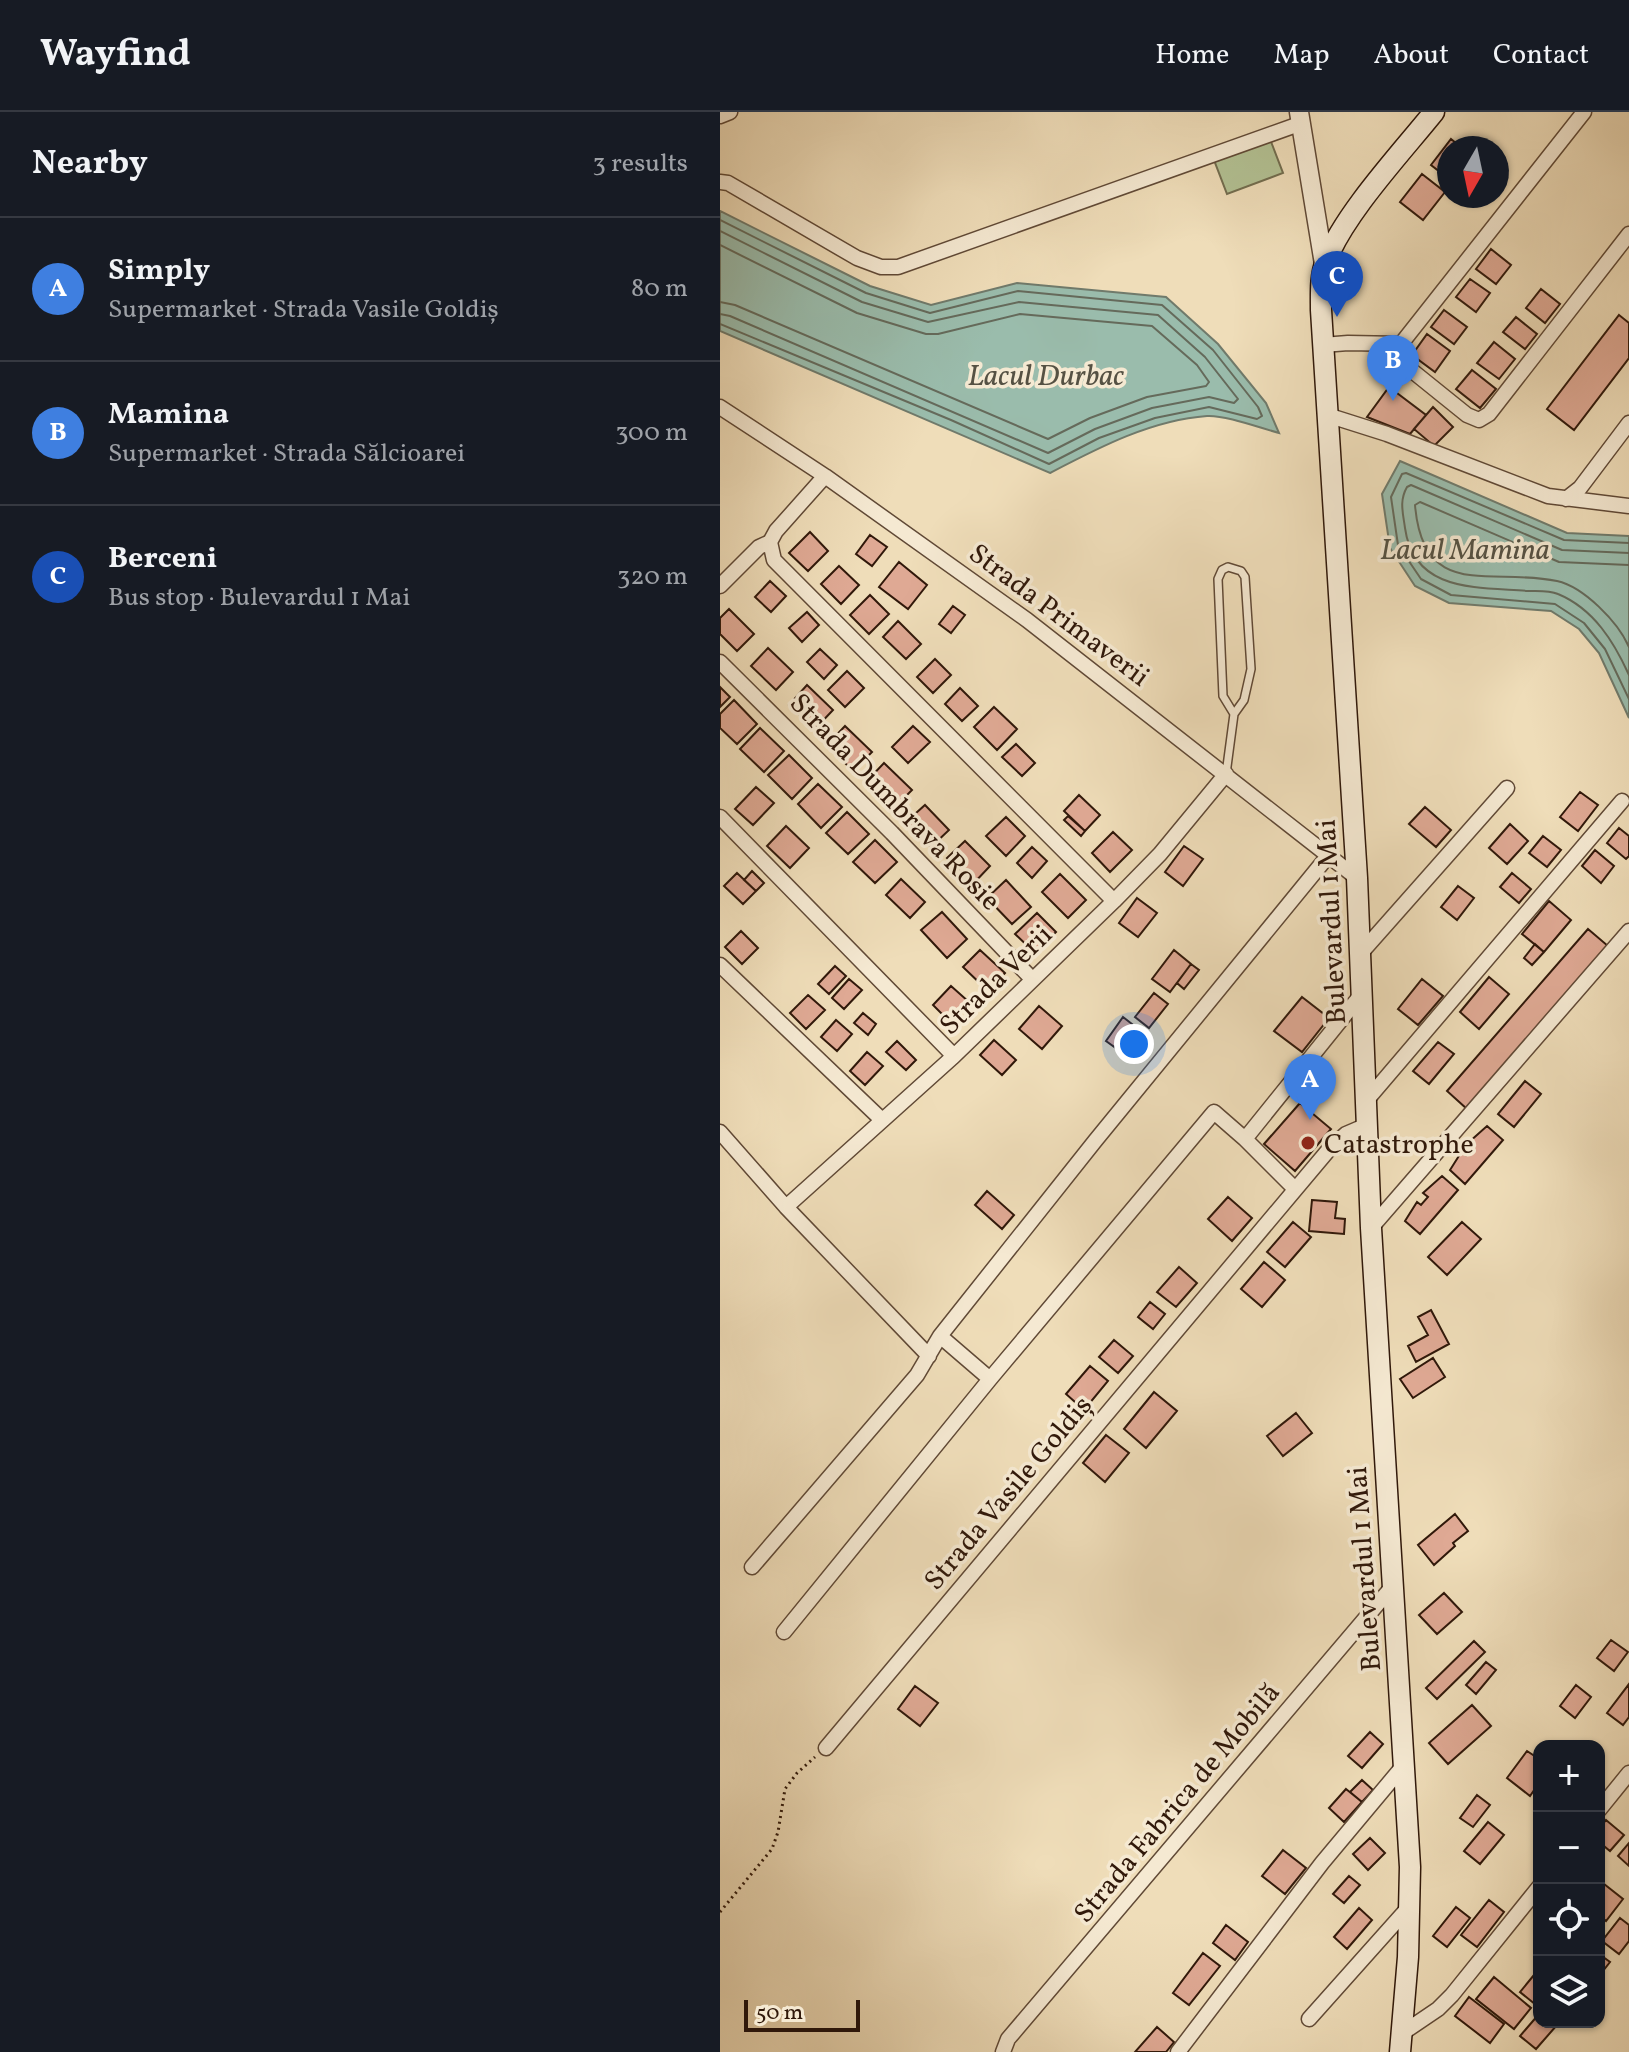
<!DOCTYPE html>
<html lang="en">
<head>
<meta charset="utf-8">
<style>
	body { margin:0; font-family:Vollkorn,serif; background:#20242c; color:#f1f3f6 }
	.controls { position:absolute; right:24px; bottom:24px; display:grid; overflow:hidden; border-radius:16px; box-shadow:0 2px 6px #0004 }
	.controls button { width:72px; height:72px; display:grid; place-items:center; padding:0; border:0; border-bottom:2px solid #363941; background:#171b24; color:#f1f3f6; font:40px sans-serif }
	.compass { position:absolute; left:717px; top:24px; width:72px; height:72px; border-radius:50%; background:#171b24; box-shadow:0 2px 6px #0004; rotate:189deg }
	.scale { position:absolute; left:24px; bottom:20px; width:116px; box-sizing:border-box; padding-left:8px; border:4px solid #30180a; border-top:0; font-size:22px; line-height:28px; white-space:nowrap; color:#30180a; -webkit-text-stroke:6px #f5e9d2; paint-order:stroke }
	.you { position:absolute; left:414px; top:932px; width:28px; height:28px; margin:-20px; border:6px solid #fff; border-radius:50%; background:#1a73e8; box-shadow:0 0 0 12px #1a73e833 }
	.badge { display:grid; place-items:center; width:52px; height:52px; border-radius:50%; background:#0b8043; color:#fff; font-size:26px; font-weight:700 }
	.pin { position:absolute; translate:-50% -66px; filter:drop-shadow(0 2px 4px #0008) }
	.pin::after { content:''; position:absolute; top:42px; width:28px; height:24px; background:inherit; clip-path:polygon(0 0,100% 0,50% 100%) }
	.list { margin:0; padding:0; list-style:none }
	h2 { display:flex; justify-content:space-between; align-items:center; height:104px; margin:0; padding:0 32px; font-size:34px }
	h2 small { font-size:26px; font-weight:400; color:#9ea1a6 }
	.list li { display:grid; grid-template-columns:52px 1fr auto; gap:24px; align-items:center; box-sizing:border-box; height:144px; padding:0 32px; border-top:2px solid #363941 }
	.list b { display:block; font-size:30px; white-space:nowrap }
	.list p { margin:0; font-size:26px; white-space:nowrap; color:#9ea1a6 }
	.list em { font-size:26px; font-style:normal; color:#9ea1a6 }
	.icon { flex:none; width:44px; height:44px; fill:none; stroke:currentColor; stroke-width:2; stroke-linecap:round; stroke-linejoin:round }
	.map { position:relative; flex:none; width:909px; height:1940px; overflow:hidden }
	header { display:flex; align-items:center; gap:48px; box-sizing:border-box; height:112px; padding:0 40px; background:#171b24; border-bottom:2px solid #363941 }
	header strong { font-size:38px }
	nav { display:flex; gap:44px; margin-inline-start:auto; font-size:28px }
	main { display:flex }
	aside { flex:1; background:#171b24 }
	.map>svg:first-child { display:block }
</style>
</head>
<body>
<header>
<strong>Wayfind</strong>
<nav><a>Home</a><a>Map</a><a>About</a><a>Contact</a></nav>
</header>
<main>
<aside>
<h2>Nearby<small>3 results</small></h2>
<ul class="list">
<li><span class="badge" style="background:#3f7fe0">A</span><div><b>Simply</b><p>Supermarket · Strada Vasile Goldiș</p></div><em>80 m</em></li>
<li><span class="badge" style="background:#3f7fe0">B</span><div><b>Mamina</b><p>Supermarket · Strada Sălcioarei</p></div><em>300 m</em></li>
<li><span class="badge" style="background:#1a4fb4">C</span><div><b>Berceni</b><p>Bus stop · Bulevardul 1 Mai</p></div><em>320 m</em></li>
</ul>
</aside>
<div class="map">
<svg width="909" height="1940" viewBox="0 0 909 1940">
	<rect width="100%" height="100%" fill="#efddb9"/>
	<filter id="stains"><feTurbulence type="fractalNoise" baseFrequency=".0025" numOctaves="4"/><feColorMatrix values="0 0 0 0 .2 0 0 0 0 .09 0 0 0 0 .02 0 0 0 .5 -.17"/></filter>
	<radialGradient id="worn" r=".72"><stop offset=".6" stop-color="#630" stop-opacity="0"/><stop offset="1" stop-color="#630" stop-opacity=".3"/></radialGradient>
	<path fill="#b3c294" stroke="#726d4f" stroke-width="2" d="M550 27 563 61 507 82 494 48Z"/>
	<path fill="#9abcac" stroke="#707a6b" stroke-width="2" d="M0 99 150 174 211 193 297 171 446 185 498 232 546 291 559 321C540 316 506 303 487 304 431 308 378 336 330 361L0 219Z
		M680 349 847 421 909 424V606L879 541 859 517 831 499 729 491 695 474 670 436 662 382Z"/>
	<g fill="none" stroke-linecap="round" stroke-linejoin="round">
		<path stroke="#656a5b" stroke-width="2" d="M0 108 146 181 210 201 298 179 442 193 493 238 538 295 542 304 537 307 489 295 435 306 379 326 329 352 231 308 0 212
			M0 119 142 190 208 210 299 190 438 203 485 245 518 287 514 291 489 285 432 296 375 317 328 341 10 204 0 202
			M0 133 137 201 206 222H218L300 202 432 214 477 253 489 270 486 274 427 285 370 306 328 327 15 193 0 190
			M909 431 844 428 686 361 682 362 671 385 678 433 701 467 731 483 835 492 864 511 885 537 909 587
			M909 441 842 438 691 373 687 375C679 389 683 401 685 416 694 481 758 475 808 479 817 479 829 478 838 482 874 497 894 530 909 563
			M909 453 839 450 700 390 695 393C703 490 771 455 837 469 864 475 898 510 909 535"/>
	</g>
	<path fill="#dfa994" stroke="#30180a" stroke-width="2" d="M731 27 742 36H729V67L711 53Z
		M702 62 725 80 703 108 680 90Z
		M771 137 791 153 776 172 756 157Z
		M750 167 770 181 756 200 736 185Z
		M821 177 840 192 825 211 806 196Z
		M724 198 747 215 734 232 711 215Z
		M899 203 909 211V246L854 318 827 297Z
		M796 205 817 222 805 237 783 220Z
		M707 222 730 239 715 260 692 243Z
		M774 230 795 247 779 267 757 251Z
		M752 258 776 277 760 296 736 277Z
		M669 275 706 303 690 322 647 305Z
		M713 295 733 315 714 334 694 317Z
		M90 420 108 439 88 459 69 441Z
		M150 423 167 435 152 454 136 442Z
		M179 450 207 473 188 497 159 475Z
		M119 454 139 473 121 492 101 472Z
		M50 469 66 484 51 500 35 485Z
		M150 483 169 502 149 522 130 503Z
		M233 494 245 503 231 521 219 512Z
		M9 497 34 522 17 539 0 522V506Z
		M87 500 99 513 82 530 69 516Z
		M178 509 201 532 186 547 163 525Z
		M48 536 73 560 56 578 31 554Z
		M100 537 117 553 104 567 87 550Z
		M215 547 231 563 213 581 197 565Z
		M127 559 144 576 125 595 108 578Z
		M87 573 113 598 95 617 69 593Z
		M0 575 10 585 0 595Z
		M240 576 258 594 242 609 225 592Z
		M14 588 37 612 17 632 0 616V602Z
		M274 595 297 617 277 638 254 615Z
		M125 614 152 640 133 659 107 633Z
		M193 614 210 630 188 651 172 635Z
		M40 616 64 639 44 660 20 637Z
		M296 632 315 651 302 664 282 645Z
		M69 643 92 666 72 687 48 663Z
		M164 651 192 678 172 698 145 671Z
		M98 672 122 695 101 716 78 692Z
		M36 675 54 691 33 713 15 697Z
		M860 680 878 693 858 719 840 705Z
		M359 683 380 703 365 719 344 699Z
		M205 693 229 718 211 735 186 710Z
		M705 695 731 718 716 735 689 712Z
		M127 700 149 722 128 742 106 721Z
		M348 704 365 719 361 724 344 708Z
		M286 705 305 724 286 744 266 724Z
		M790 712 808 729 787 752 769 736Z
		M66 714 89 736 70 756 47 734Z
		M899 716 909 724V744L906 747 887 731Z
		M393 720 412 738 390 760 372 741Z
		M823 724 841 738 827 755 809 741Z
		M155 728 177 750 155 771 133 750Z
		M245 729 270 754 253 772 227 746Z
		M464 734 483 747 463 774 445 760Z
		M312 735 327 749 312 766 297 751Z
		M875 738 894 754 881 771 862 754Z
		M32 759 44 771 36 779 24 768Z
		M17 761 36 779 23 792 4 774Z
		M792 761 811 777 799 791 780 775Z
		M340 762 366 788 348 806 322 780Z
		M181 767 205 790 190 806 166 783Z
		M286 768 311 795 292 812 267 786Z
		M738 774 754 786 737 808 721 795Z
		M417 786 437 801 418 825 399 811Z
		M829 789 851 808 824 840 802 822Z
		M222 800 247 827 227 846 201 818Z
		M317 801 336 820 315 841 295 822Z
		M868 817 888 834 747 997 727 979Z
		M21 819 38 836 22 852 5 835Z
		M815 832 824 840 812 853 804 846Z
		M260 838 285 861 268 879 243 855Z
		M454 838 471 852 450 880 432 867Z
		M471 852 479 858 464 877 457 871Z
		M115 854 126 864 109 882 98 872Z
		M769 865 789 882 759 917 740 900Z
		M129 867 142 878 124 897 112 886Z
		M702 867 723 884 698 913 678 897Z
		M231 874 249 890 230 910 213 893Z
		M434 881 448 892 429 916 415 905Z
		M88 883 105 898 86 917 70 901Z
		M582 885 609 906 582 940 554 919Z
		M319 894 342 914 322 937 299 917Z
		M143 901 156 912 148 923 134 911Z
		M403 905 417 916 400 939 386 929Z
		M116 908 132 922 117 939 101 925Z
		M274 928 296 948 282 963 260 943Z
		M177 929 196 948 186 958 166 940Z
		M718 930 734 942 709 972 693 959Z
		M147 940 163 954 145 973 130 959Z
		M805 969 821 982 794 1015 778 1002Z
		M580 991 611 1017 575 1059 544 1032Z
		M767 1014 783 1028 745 1072 730 1058 742 1039 746 1043 753 1035 748 1031Z
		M722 1064 738 1078 700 1122 685 1109 697 1090 701 1093 708 1085 703 1081Z
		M267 1079 294 1103 282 1117 255 1093Z
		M508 1085 532 1106 512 1129 488 1107Z
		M592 1088 617 1090 615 1106 625 1107 624 1122 589 1119Z
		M573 1110 591 1125 565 1155 547 1140Z
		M742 1110 761 1127 727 1163 708 1145Z
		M544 1150 565 1168 542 1195 521 1177Z
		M459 1155 477 1171 456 1195 437 1180Z
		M430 1190 445 1202 433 1217 418 1205Z
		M711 1198 729 1232 696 1250 688 1234 708 1223 698 1205Z
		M394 1228 413 1244 398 1261 379 1245Z
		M713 1246 725 1265 693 1286 680 1267Z
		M370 1254 388 1269 364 1298 346 1282Z
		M434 1280 457 1299 426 1336 404 1317Z
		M576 1301 592 1321 563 1344 547 1324Z
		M386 1323 409 1341 385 1370 363 1351Z
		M735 1402 748 1419 733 1431 735 1434 714 1453 698 1433Z
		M724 1481 742 1500 717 1522 699 1503Z
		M891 1528 908 1540 894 1559 877 1546Z
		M754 1529 765 1540 717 1587 706 1576Z
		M766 1550 776 1558 756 1582 746 1573Z
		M909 1572V1605L903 1613 887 1601Z
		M856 1573 871 1585 855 1606 840 1594Z
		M195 1574 218 1591 200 1614 178 1597Z
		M752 1593 771 1614 728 1652 709 1631Z
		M650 1620 663 1632 642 1656 628 1644Z
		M807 1639 819 1647V1671L810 1684 787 1666Z
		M642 1668 653 1678 642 1690 630 1680Z
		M626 1677 642 1690 624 1710 609 1696Z
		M757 1683 770 1693 753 1715 740 1706Z
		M886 1708 904 1723 890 1739 879 1730V1716Z
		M768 1710 784 1723 760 1752 744 1739Z
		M650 1726 665 1741 648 1758 633 1742Z
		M909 1731V1754L898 1744Z
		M563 1738 586 1756 565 1782 542 1764Z
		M629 1764 640 1773 624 1791 613 1782Z
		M879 1768 903 1787 886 1809 879 1803Z
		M769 1788 784 1800 757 1835 741 1823Z
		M736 1795 750 1806 727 1835 713 1824Z
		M639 1796 652 1808 627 1837 614 1825Z
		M900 1806 909 1813V1829L899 1842 882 1829Z
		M506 1813 528 1830 515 1848 493 1831Z
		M483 1841 500 1854 469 1893 453 1881Z
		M879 1842 890 1850 879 1864Z
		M814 1863 819 1867V1890L816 1893 800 1880Z
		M774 1865 811 1896 794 1917 756 1887Z
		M749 1885 784 1912 770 1931 735 1904Z
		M819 1902V1910H834L837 1913 816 1937 800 1924Z
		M437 1915 454 1930 446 1940H415Z"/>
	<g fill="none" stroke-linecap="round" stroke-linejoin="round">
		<defs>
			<path id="service" d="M506 662 514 602 524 588 531 557 525 465 521 459 508 455 502 458 498 467 503 584 514 602"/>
			<path id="minor" d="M864 0 681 232 675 245 747 303 759 308 769 302 909 122
				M0 4 10 0
				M0 70 8 71 137 146 161 155H178L582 11
				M603 233 628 231 681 232
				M0 295 105 364 307 508 637 766
				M607 303 667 322 828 384 909 394
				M105 364 56 419 50 430 54 448 394 789
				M846 387 860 376 909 311
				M0 474 39 435 50 430
				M0 550 172 721 312 867
				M0 705 234 944
				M640 842 787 676
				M0 853 162 1008
				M646 989 902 689
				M0 1020 66 1095 209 1244
				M525 1027 575 1077
				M66 1095 234 944 394 789 440 742 506 662
				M651 1116 909 819
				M220 1224 270 1267
				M32 1455 197 1263 220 1224 375 1029 608 744
				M64 1520 270 1267 494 1000 525 1027 641 883
				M106 1636 611 1035 626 1022 647 1013
				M879 1698 909 1661
				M589 1907 689 1795
				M681 1922 718 1897 732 1883 819 1775
				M283 1940 288 1927 672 1475
				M458 1940 602 1751 684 1653"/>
			<path id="tertiary" d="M579 0 604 152"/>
			<path id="secondary" d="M680 1940 688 1845 690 1755 651 1116 637 766 601 198C601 182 600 164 606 149 624 102 681 41 714 0"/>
		</defs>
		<use href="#service" stroke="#604936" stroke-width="10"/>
		<use href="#minor" stroke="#604936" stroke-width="17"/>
		<use href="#tertiary" stroke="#604936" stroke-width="21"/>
		<use href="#secondary" stroke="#30180a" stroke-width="23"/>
		<path stroke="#30180a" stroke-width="3" stroke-dasharray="2 4" stroke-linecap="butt" d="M0 1800 52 1737 58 1720 65 1677 77 1661 95 1645"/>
		<use href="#service" stroke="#f5e9d2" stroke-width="7"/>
		<use href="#minor" stroke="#f5e9d2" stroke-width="14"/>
		<use href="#tertiary" stroke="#f5e9d2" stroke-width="18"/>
		<use href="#secondary" stroke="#f5e9d2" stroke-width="20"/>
	</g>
	<circle fill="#8f2418" stroke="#f5e9d2" stroke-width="3" cx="588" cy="1031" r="8"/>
	<g text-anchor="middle" stroke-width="7" stroke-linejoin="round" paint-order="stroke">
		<g font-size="28" fill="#30180a" stroke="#f5e9d2">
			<text transform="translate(340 502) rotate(37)" y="10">Strada Primaverii</text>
			<text transform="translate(176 689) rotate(46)" y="10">Strada Dumbrava Rosie</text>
			<text transform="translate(610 810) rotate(-93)" y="10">Bulevardul 1 Mai</text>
			<text transform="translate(275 867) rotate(-44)" y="10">Strada Verii</text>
			<text transform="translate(287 1380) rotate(-50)" y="10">Strada Vasile Goldiș</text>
			<text transform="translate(643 1457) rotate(-94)" y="10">Bulevardul 1 Mai</text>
			<text transform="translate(456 1690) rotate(-50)" y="10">Strada Fabrica de Mobilă</text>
		</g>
		<g font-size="28" fill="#30180a" stroke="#f5e9d2" text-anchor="start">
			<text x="604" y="1041">Catastrophe</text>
		</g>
		<g font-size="30" font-style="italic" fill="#555143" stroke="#f5e9d2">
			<text x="326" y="273">Lacul Durbac</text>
			<text x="745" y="447">Lacul Mamina</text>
		</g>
	</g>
	<rect width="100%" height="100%" filter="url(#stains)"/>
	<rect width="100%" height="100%" fill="url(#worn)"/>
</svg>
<div class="controls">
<button>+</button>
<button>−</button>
<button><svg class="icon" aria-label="locate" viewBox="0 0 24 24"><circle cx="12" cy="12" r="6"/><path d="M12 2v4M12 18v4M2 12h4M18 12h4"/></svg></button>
<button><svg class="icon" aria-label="layers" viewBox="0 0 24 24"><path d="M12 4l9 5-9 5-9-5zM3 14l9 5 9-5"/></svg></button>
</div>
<svg class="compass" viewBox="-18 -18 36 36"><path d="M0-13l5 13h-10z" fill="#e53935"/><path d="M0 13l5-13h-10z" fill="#9ea1a6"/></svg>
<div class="scale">50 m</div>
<div class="you"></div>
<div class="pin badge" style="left:590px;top:1008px;background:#3f7fe0">A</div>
<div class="pin badge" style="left:673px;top:289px;background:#3f7fe0">B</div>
<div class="pin badge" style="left:617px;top:205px;background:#1a4fb4">C</div>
</div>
</main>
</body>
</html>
